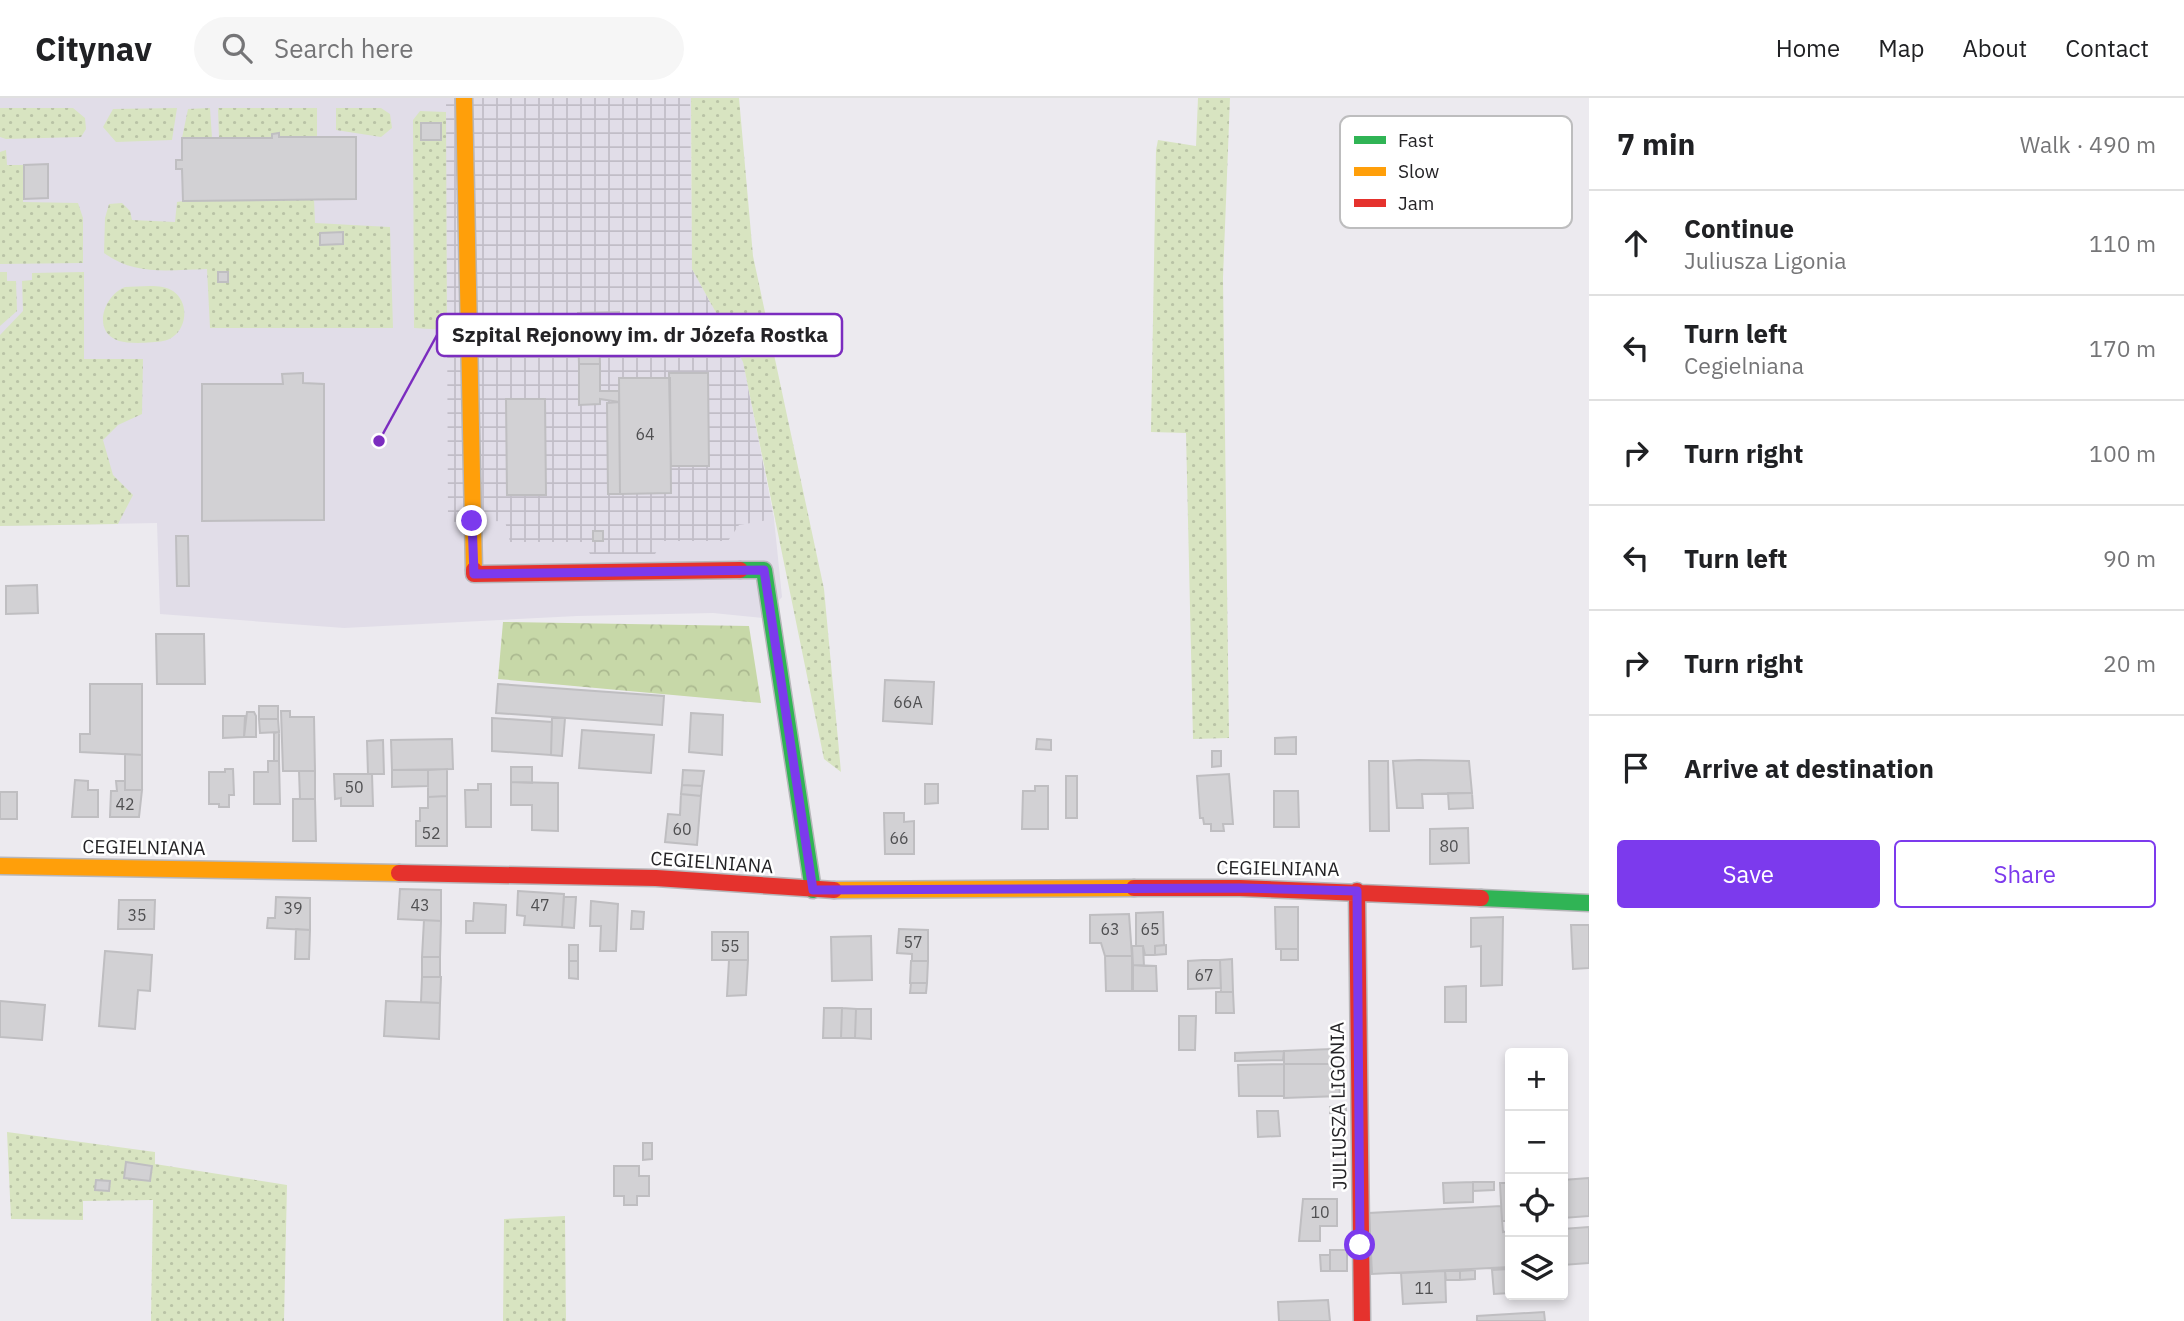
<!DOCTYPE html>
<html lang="en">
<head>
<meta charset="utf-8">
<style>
	body { margin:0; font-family:"IBM Plex Sans",sans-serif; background:#f6f6f6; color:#202124 }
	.controls { position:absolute; right:21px; bottom:21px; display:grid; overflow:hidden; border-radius:7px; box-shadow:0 4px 10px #0003 }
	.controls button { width:63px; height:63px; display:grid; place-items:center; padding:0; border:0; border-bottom:2px solid #e0e0e0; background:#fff; color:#202124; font:35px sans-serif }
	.stop { position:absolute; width:21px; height:21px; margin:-16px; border:5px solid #7c3aed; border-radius:50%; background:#fff }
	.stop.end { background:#7c3aed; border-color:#fff; box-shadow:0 2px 7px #0008 }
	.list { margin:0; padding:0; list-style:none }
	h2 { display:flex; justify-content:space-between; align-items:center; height:91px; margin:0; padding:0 28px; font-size:30px }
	h2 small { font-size:23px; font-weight:400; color:#757577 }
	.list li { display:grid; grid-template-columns:46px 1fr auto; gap:21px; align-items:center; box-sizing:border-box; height:105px; padding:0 28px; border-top:2px solid #e0e0e0 }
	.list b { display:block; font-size:26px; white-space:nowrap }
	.list p { margin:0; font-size:23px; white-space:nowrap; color:#757577 }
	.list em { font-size:23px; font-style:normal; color:#757577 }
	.actions { display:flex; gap:14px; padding:21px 28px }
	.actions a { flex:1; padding:16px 0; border:2px solid #7c3aed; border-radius:7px; text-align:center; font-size:24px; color:#7c3aed }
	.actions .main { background:#7c3aed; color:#fff }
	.icon { flex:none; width:38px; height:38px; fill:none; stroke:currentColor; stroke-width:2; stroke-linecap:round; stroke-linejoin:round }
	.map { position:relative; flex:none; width:1589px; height:1223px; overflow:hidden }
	header { display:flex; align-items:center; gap:42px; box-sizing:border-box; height:98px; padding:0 35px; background:#fff; border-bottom:2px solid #e0e0e0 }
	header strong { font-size:33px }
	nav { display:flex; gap:38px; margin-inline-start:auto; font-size:24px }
	.search { width:490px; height:63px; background:#f6f6f6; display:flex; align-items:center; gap:18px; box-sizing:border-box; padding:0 24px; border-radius:38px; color:#757577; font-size:26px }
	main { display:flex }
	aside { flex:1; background:#fff }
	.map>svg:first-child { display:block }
</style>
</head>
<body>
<header>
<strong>Citynav</strong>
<div class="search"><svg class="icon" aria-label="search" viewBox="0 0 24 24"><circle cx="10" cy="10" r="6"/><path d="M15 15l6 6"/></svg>Search here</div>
<nav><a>Home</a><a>Map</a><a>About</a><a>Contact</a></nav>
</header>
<main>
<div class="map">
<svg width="1589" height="1223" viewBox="0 0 1589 1223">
	<defs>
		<pattern id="industrial-grid" width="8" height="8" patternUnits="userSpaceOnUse" patternTransform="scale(1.75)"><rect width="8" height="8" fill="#e1dde8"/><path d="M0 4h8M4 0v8" fill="none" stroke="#c1bdc7"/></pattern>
		<pattern id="grass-dots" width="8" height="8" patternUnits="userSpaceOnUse" patternTransform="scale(1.75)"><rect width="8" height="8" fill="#d8e4c1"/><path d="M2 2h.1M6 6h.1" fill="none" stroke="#b9c3a6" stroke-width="1.8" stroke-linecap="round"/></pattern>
		<pattern id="forest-crowns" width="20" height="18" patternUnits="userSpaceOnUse" patternTransform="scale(1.75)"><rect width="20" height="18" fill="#c7d8a8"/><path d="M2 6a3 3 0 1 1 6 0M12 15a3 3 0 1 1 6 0" fill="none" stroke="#abb990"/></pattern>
	</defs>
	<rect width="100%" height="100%" fill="#eceaef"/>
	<path fill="#e1dde8" d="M0 0H691L692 171 743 264 774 421 782 499 763 520 713 515 577 518 344 530 160 516 157 425 0 428Z"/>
	<path fill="url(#industrial-grid)" d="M446 0H690L692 171 743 264 774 421 739 427 728 443H664L655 456H590L584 444H510L505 423 448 424Z"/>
	<path fill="url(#grass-dots)" d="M691 0H739L753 158 824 491 841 674 824 661 743 264 692 171Z
		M1198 0H1230L1223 180 1229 640 1193 641 1186 335 1151 334 1156 52 1158 42 1196 48Z
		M0 10H73L85 20 86 31 81 39 6 41 0 39Z
		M177 10 172 42 116 44 103 29 113 11Z
		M210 10 212 40H182L188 11Z
		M218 10H317V39L219 40Z
		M336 10H381L390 16 392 30 381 39 336 32Z
		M420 13 446 14 447 232 414 230 413 22Z
		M6 52 7 67H24L23 104 78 105 83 120V165L0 166V54Z
		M314 101 315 125 390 129 393 230H210L207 171C169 172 135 178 104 155L105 120 109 106 122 105 130 113 132 122 175 124 177 104 183 103Z
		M0 174H7V183H16L17 213 0 228Z
		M84 174V261H143L142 316 118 327 103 342 113 377 133 397 118 426 0 428V237L23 213 22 183 32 182V175Z
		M125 189C139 189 161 185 173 193 192 206 186 239 163 243 152 245 129 246 119 243 91 234 104 197 125 189Z
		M7 1034 155 1054V1066L287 1087 284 1223H151L153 1102 83 1103V1122L11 1121Z
		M565 1118 566 1223H503L504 1121Z"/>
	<path fill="url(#forest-crowns)" d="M503 524 749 528 761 605 498 581Z"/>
	<path fill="#d2d1d4" stroke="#bfbec1" stroke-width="2" d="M421 25H441V42H421Z
		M279 35V39H356V101L183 103 182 71H176V62H182V40H272V36Z
		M48 66V100L24 101V67Z
		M343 134V146L320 147V135Z
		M218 174H228V184H218Z
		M619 214V235L578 236V215Z
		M599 235 600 266H579L578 236Z
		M579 266H600V293H619V304L600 301V306L579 307Z
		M303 275V285L324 286V422L202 423V286H283L282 276Z
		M669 275H708L709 368H671Z
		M619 280H670L671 395 620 396Z
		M506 301H545L546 397H507Z
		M619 304 620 396H608L607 305Z
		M593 433H603V443H593Z
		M176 438H188L189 488H177Z
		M37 487 38 515 6 516V488Z
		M156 536H204L205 586H157Z
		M885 582 934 584 932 626 883 623Z
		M90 586H142V657L80 654V636H90Z
		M498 586 664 598 662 627 496 615Z
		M259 608H278V621H259Z
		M281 613H290V619H314L315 673H283Z
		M247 614H254L256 618V639H244Z
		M691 615 723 617 722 657 689 654Z
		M223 618H245L244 639 223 640Z
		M552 619 565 620 562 658 551 657Z
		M492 620 552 624 551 657 492 653Z
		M259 621H278L279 634 260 635Z
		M582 632 654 637 651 675 579 670Z
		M279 634V663H274V635Z
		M1296 639V656H1275V640Z
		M452 641 453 671 392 672 391 642Z
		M1037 641 1051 642V652L1036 651Z
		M383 642 384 676H368L367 643Z
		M1212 653H1221V668L1212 669Z
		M125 656 142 657V692H125Z
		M1419 662 1469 663 1472 695 1422 696 1423 710H1397L1393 663Z
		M268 663H279L280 706H254V674H268Z
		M1369 663H1388L1389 733H1370Z
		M511 669H532V685L511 684Z
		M225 671H233L234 697H229V709H219V706H209V674H225Z
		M447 671V698L428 699V672Z
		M392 672H428V688L392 689Z
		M683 672 704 673 702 688 682 687Z
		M299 673H315V701H300Z
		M334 676H372L373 708H341V700L335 701Z
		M1229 676 1233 726H1223L1224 733H1211V726H1204L1203 720H1200L1197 678Z
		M1066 678H1077V720H1066Z
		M75 682 88 683V692H98V719H72Z
		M116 683H125V692H142L139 719H110L111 693H117Z
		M511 684 558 685V733L532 732V707H511Z
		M478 686H491V729H466L465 692H478Z
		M925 686H938V705L925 706Z
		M682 687 702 688 701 698 681 696Z
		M1035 688H1048V731H1022L1023 693H1035Z
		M1274 693H1298L1299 729H1274Z
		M0 694H17V721H0Z
		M1448 695H1472L1473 710 1449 711Z
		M681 696 701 698 697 747 665 744 668 716 680 717Z
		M447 698V748H416V723H420V710H428V699Z
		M293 701H315L316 743H293Z
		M884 715H904V724L914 723V756H885Z
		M1468 730 1469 765 1430 766V731Z
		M400 791 441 792V823L398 821Z
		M518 793 564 796 562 829 524 827 525 818 517 817Z
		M276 799 310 800V832L267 830 268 820H275Z
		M564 799H576L574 830 562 829Z
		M119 802H155L154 831H118Z
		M591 803 618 806 616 853H600L601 828H590Z
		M474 805 506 807 505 835H466V823H473Z
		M1275 809H1298V851H1276Z
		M632 813 644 814 643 831H631Z
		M1163 814 1164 847 1155 848V857H1145L1143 848H1136V815Z
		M1129 816 1132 858H1105L1101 845H1090V817Z
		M1503 819 1502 887 1481 888V848L1471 849V820Z
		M424 822 441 823 440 859H422Z
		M1571 827H1589V870L1573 871Z
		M296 831 310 832 309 861H295Z
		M899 831 928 832V863H912V856L897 855Z
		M712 834H748V862H712Z
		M871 838 872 882 832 883 831 839Z
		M569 847H578V863H569Z
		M1166 847V856L1155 857V848Z
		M1132 848H1143L1144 868 1133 867Z
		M1281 851H1298V862H1281Z
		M105 853 152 857 150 893 138 892 135 931 99 928Z
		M1105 858H1132V893H1106Z
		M422 859H440V879H422Z
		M1232 861 1233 894H1221L1220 862Z
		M729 862H748L746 897 727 898Z
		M1203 862H1220L1221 890 1188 891V863Z
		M569 863H578V881L569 880Z
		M911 863H928L927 885H910Z
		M1133 867 1156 868 1157 893H1133Z
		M422 879H441L440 905 421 904Z
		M911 885H927L926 895H910Z
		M1466 888V924H1445V889Z
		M1216 894H1233L1234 915H1216Z
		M0 903 45 907 42 942 0 939Z
		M386 903 440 905 439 941 384 938Z
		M824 910H842L841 940H823Z
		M842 910 856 911 855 940H841Z
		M856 911H871V941L855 940Z
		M1179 918H1196L1195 952H1179Z
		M1331 951V966H1284V953Z
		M1284 953 1283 962 1235 963V955Z
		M1284 966H1331V980H1339L1340 998 1284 1000Z
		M1284 966V998H1239L1238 967Z
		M1346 1008V1015H1330V1009Z
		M1257 1013H1278L1280 1038 1258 1039Z
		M643 1045H652V1061L643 1062Z
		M126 1064 152 1068 150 1083 124 1080Z
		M614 1068H639V1078H649V1098H637V1107H624V1098H614Z
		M1589 1080V1118L1563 1120V1082Z
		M96 1082 110 1083 109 1093 95 1092Z
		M1473 1084V1104L1444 1105 1443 1085Z
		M1473 1084H1494V1092L1473 1093Z
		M1500 1085H1510V1123H1502Z
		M1303 1101H1337V1128H1320V1143H1299Z
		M1501 1108 1503 1134 1510 1133V1169L1372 1176 1369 1115Z
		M1589 1129V1165L1563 1167V1131Z
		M1330 1152H1347V1173H1330Z
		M1320 1157H1330V1173H1321Z
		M1510 1171V1195L1494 1196 1492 1172Z
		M1475 1172V1181L1460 1182V1173Z
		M1445 1173 1446 1204 1403 1206 1401 1175Z
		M1445 1173H1460V1182H1446Z
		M1328 1202 1330 1223H1279L1278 1204Z
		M1544 1214 1545 1223H1477V1218Z"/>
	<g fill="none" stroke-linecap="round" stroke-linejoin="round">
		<defs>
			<path id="fast" d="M740 472H764L813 792
				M1481 800 1589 805"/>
			<path id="slow" d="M464 0 474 472
				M0 768 399 775
				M834 792 1134 790"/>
			<path id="jam" d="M474 472V476L740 472
				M399 775 656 780 834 792
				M1134 790H1240L1481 800
				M1357 793 1362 1223"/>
		</defs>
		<use href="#fast" stroke="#b7b6b9" stroke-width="19"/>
		<use href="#slow" stroke="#b7b6b9" stroke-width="19"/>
		<use href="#jam" stroke="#b7b6b9" stroke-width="19"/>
		<use href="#fast" stroke="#30b455" stroke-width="16"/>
		<use href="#slow" stroke="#ff9f0a" stroke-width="16"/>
		<use href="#jam" stroke="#e5322d" stroke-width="16"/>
	</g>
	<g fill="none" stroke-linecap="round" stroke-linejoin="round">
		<path stroke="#7c3aed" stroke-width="9" d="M472 423 474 476 764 472 813 792 1240 790 1357 793 1360 1147"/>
	</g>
	<g text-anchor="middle" stroke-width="5" stroke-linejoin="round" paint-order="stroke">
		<g font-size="16" fill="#505052">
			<text x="645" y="342">64</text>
			<text x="908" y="610">66A</text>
			<text x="354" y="695">50</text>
			<text x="125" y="712">42</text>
			<text x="682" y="737">60</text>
			<text x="431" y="741">52</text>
			<text x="899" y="746">66</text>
			<text x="1449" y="754">80</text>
			<text x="420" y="813">43</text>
			<text x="540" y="813">47</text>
			<text x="293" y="816">39</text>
			<text x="137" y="823">35</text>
			<text x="1110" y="837">63</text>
			<text x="1150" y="837">65</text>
			<text x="913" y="850">57</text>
			<text x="730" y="854">55</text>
			<text x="1204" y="883">67</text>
			<text x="1320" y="1120">10</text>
			<text x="1424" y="1196">11</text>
		</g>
		<g font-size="19" fill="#242326" stroke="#fff">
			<text transform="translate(144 749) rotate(1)" y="7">CEGIELNIANA</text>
			<text transform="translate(712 764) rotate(4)" y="7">CEGIELNIANA</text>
			<text transform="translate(1278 770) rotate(1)" y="7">CEGIELNIANA</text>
			<text transform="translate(1338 1008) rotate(-91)" y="7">JULIUSZA LIGONIA</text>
		</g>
	</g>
	<rect x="1340" y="18" width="232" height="112" rx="10" fill="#fff" stroke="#bdbdbe" stroke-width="2"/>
	<rect x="1354" y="38" width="32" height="8" fill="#30b455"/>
	<rect x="1354" y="69" width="32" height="9" fill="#ff9f0a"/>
	<rect x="1354" y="101" width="32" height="8" fill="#e5322d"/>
	<g font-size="19" fill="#242326">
		<text x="1398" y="49">Fast</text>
		<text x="1398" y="80">Slow</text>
		<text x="1398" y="112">Jam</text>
	</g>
	<path fill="none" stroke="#7b2cbf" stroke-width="2.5" d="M379 343L437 237"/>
	<circle fill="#7b2cbf" stroke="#fff" stroke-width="2.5" cx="379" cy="343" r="7"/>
	<rect fill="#fff" stroke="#7b2cbf" stroke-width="2.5" x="437" y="216" width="405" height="42" rx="7"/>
	<g font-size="21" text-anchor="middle" font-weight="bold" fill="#242326">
		<text x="640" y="244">Szpital Rejonowy im. dr Józefa Rostka</text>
	</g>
</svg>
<div class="controls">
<button>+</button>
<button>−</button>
<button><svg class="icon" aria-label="locate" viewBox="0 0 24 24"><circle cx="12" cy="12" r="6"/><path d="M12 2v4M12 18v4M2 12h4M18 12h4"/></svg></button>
<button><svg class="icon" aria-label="layers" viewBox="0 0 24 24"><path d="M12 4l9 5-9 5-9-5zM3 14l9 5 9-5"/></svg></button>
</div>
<div class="stop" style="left:1360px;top:1147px"></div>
<div class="stop end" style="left:472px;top:423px"></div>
</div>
<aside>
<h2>7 min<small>Walk · 490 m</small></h2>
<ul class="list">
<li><svg class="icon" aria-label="ahead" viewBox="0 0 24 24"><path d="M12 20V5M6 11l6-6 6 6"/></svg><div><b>Continue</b><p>Juliusza Ligonia</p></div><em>110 m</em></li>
<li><svg class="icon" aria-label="left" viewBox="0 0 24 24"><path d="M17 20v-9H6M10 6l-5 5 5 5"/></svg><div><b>Turn left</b><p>Cegielniana</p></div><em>170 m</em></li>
<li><svg class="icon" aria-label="right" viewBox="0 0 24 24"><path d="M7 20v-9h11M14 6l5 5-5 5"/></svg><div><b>Turn right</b></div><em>100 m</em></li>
<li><svg class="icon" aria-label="left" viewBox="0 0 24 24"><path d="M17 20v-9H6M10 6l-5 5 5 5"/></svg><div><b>Turn left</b></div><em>90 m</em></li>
<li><svg class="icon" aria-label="right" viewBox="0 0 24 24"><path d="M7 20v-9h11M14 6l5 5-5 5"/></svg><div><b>Turn right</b></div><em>20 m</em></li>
<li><svg class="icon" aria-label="arrive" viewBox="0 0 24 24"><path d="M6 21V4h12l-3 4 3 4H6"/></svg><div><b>Arrive at destination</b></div></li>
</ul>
<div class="actions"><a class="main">Save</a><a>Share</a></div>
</aside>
</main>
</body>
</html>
